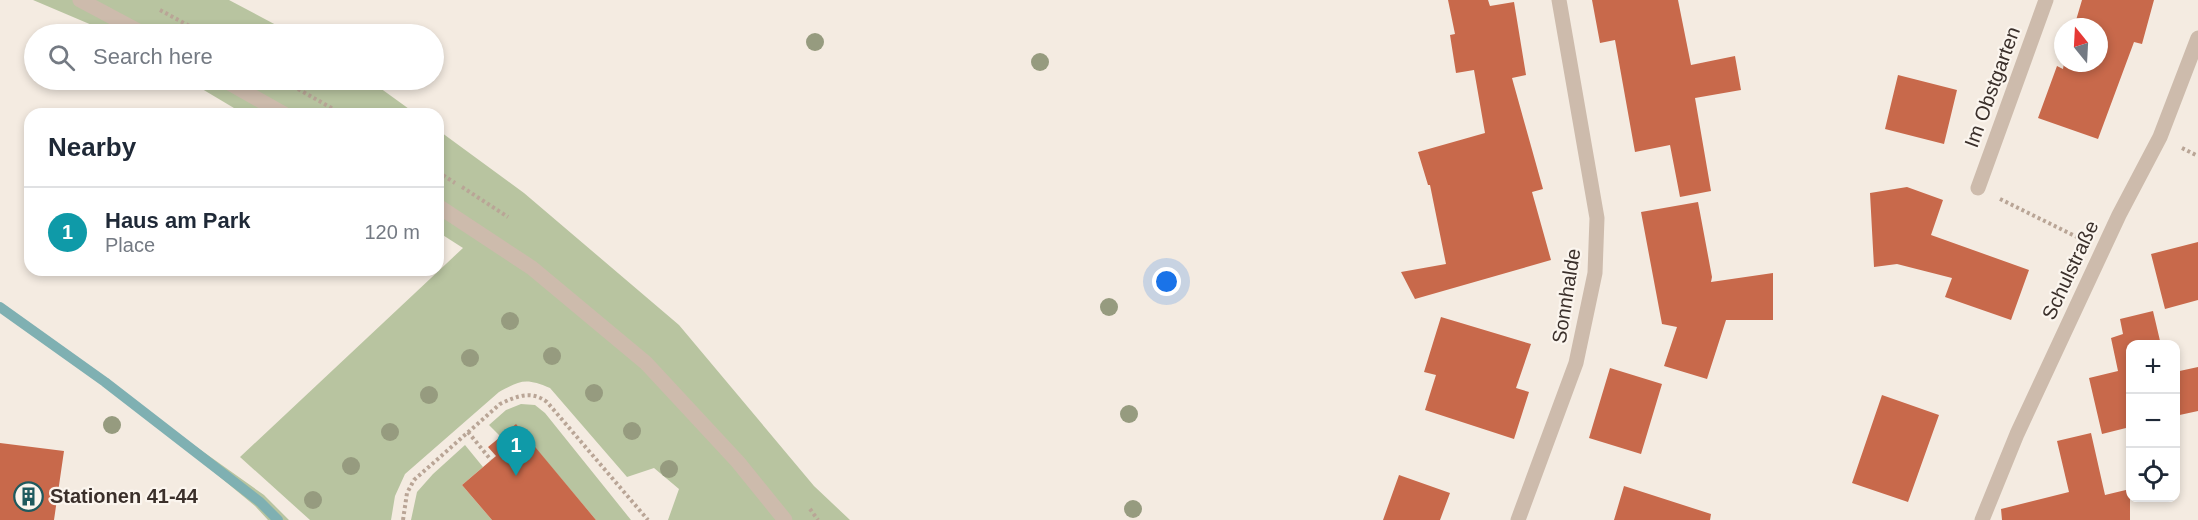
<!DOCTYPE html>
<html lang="en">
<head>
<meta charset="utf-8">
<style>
	body { margin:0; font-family:Arial,sans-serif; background:#f6f6f7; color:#1f2937 }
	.controls { position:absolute; right:18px; bottom:18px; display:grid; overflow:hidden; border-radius:12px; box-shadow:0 3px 9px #0003 }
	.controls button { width:54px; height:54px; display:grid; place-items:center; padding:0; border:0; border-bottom:2px solid #e0e1e3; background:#fff; color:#1f2937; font:30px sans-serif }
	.compass { position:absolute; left:2054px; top:18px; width:54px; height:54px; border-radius:50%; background:#fff; box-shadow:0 3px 9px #0003; rotate:342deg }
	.you { position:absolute; left:1167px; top:282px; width:21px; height:21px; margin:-15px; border:4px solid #fff; border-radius:50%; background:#1a73e8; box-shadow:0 0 0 9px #1a73e833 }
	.badge { display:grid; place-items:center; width:39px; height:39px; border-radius:50%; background:#b45309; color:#fff; font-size:20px; font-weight:700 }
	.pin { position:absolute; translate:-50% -50px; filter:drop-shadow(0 2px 3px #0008) }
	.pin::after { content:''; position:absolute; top:32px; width:21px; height:18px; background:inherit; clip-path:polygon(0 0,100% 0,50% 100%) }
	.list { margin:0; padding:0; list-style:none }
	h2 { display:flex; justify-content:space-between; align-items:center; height:78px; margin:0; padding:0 24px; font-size:26px }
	h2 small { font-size:20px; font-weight:400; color:#747a83 }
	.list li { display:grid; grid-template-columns:39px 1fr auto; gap:18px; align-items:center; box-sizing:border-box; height:90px; padding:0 24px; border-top:2px solid #e0e1e3 }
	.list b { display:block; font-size:22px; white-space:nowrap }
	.list p { margin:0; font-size:20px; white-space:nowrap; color:#747a83 }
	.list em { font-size:20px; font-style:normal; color:#747a83 }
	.icon { flex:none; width:33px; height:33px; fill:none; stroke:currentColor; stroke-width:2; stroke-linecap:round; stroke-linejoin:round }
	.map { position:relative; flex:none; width:2198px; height:520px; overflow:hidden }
	.search { position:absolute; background:#fff; box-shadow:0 3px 9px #0003; left:24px; top:24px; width:420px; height:66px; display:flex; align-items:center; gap:15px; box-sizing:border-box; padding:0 21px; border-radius:33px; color:#747a83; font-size:22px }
	.panel { position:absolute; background:#fff; box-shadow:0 3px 9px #0003; left:24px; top:108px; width:420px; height:168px; border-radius:18px }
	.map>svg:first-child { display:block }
</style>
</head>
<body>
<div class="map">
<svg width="2198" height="520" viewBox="0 0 2198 520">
	<rect width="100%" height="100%" fill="#f4ebe1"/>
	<path fill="#b8c4a0" d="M33 0H229L293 34H113Z
		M187 80H369L416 114H244Z
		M438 130 524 193 679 325 814 486 850 520H668L679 489 654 468 627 477 550 388C526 378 521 380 499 392L405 474 395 496 391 520H310L240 457 463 248 438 232Z
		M105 382 264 495 289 520H268L255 506Z
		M521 404 535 405 545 413 631 520H596L516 425 501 437 489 425 506 410Z
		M465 445 483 467 462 485 492 520H411L417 492 433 474Z"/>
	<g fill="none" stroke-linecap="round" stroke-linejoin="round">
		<path stroke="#7fb0b2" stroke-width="10" d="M0 307 105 382 260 502 278 520"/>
	</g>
	<path fill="#c8694b" d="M1448 0H1488L1490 6 1514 2 1526 75 1512 78 1543 189 1532 192 1551 260 1415 299 1401 272 1446 264 1430 185H1428L1418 152 1485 133 1474 70 1456 73 1450 35 1455 34Z
		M1592 0H1678L1691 65 1735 56 1741 90 1695 98 1711 191 1680 197 1670 145 1635 152 1615 40 1600 43Z
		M2082 0H2154L2142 44 2134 42 2098 139 2038 118 2057 66 2063 69 2064 63H2099V27H2074Z
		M1898 75 1957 90 1944 144 1885 129Z
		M1907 187 1943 200 1931 235 2029 270 2011 320 1945 297 1952 278 1897 264 1874 267 1870 193Z
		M1698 202 1712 277 1711 282 1773 273V320H1726L1707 379 1664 366 1677 327 1662 324 1641 212Z
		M2198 242V300L2165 309 2151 254Z
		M2153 311 2161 345H2130V427L2102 434 2089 378 2118 371 2111 338 2123 334 2120 319Z
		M1441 317 1531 344 1516 388 1529 392 1514 439 1425 410 1436 375 1424 372Z
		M2198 367V411L2175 416V372Z
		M1610 368 1662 384 1641 454 1589 438Z
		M1882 395 1939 415 1908 502 1852 483Z
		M516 424 596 520H492L462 485 496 456 488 447Z
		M2091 433 2105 495 2130 489V520H2002L2001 509 2069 492 2057 441Z
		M0 443 64 451 54 520H0Z
		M1399 475 1450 493 1440 520H1383Z
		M1624 486 1711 514 1710 520H1614Z"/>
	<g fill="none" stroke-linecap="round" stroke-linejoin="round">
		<path stroke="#b9a596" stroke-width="4" stroke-dasharray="3 3" stroke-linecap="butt" d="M160 10 204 34
			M298 89 342 114
			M2182 148 2198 156
			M438 172 455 183
			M462 187 508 217
			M2000 199 2079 238
			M468 432 491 460
			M810 509 818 520
			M403 520 407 493 414 480 500 404C517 396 531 390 547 402L648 520"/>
		<path stroke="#cdbbac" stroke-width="15" d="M1978 188 2046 0
			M1518 520 1576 363 1595 273 1597 218 1559 0
			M1982 520 2017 434 2119 215 2160 137 2198 38"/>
		<path stroke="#cdbbac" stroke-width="15" d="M80 0 144 34
			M224 80 284 114
			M438 206 532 268 646 363 738 462 785 520"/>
	</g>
	<g fill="#969b7f">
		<circle cx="815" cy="42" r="9"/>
		<circle cx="1040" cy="62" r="9"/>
		<circle cx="1109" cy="307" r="9"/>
		<circle cx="510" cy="321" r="9"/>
		<circle cx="552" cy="356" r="9"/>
		<circle cx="470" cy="358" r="9"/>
		<circle cx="594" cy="393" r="9"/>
		<circle cx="429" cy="395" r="9"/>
		<circle cx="1129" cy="414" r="9"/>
		<circle cx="112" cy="425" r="9"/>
		<circle cx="632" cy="431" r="9"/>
		<circle cx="390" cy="432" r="9"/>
		<circle cx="351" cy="466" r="9"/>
		<circle cx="669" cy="469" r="9"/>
		<circle cx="313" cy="500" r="9"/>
		<circle cx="1133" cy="509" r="9"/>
	</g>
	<defs>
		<symbol id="building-ring" viewBox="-11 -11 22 22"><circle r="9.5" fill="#fbf5ee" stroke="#1f5a5e" stroke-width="1.5"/><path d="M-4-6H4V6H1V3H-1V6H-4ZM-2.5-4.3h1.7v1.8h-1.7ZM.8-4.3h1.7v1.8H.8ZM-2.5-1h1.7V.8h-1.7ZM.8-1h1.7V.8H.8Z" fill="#1f5a5e"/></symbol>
	</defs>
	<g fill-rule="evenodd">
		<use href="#building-ring" x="12" y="480" width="33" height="33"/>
	</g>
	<g text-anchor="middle" stroke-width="4.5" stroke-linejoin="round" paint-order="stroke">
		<g font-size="20" fill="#3b302b" stroke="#fbf5ee">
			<text transform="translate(1992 87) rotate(-70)" y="7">Im Obstgarten</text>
			<text transform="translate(2070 270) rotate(-65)" y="7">Schulstraße</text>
			<text transform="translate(1566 296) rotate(-81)" y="7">Sonnhalde</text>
		</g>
		<g font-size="20" font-weight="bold" fill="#3b302b" stroke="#fbf5ee" text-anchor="start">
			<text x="50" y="503">Stationen 41-44</text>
		</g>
	</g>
</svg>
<div class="controls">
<button>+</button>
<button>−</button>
<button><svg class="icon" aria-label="locate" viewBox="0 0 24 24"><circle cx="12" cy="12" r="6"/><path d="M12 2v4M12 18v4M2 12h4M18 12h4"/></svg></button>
</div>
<svg class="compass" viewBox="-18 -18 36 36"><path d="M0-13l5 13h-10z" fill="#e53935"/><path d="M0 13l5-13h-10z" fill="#747a83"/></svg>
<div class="you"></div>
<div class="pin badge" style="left:516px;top:476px;background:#0f9aa8">1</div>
<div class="search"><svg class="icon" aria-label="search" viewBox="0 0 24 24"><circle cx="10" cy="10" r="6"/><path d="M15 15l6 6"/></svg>Search here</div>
<section class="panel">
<h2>Nearby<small></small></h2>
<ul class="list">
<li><span class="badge" style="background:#0f9aa8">1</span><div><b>Haus am Park</b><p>Place</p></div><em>120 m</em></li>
</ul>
</section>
</div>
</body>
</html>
